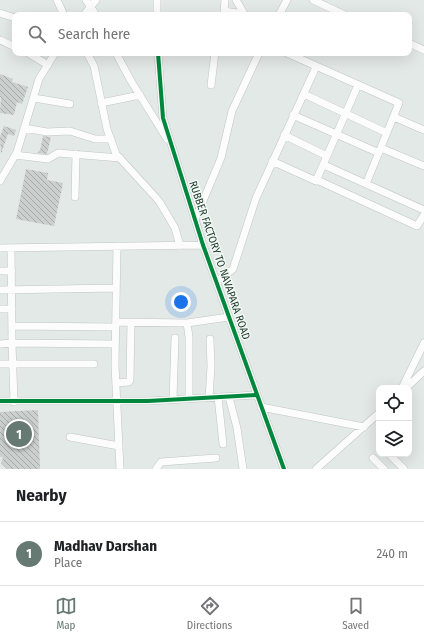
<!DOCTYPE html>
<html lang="en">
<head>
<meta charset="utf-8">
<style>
	body { margin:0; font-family:"Fira Sans Condensed",sans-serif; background:#f6f6f6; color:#202124 }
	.controls { position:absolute; right:12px; bottom:12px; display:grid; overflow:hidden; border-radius:8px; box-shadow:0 4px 16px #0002 }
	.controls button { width:36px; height:36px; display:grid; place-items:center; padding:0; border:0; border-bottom:1px solid #e0e0e0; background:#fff; color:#202124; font:20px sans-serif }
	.you { position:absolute; left:181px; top:302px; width:14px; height:14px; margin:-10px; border:3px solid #fff; border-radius:50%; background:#1a73e8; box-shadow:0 0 0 6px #1a73e833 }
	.badge { display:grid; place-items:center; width:26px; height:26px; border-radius:50%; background:#667972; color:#fff; font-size:13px; font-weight:700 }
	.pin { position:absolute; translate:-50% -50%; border:2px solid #fff; box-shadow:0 1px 4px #0006 }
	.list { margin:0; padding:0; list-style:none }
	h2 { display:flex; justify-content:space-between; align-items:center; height:52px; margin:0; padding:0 16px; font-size:17px }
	h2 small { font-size:13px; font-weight:400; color:#757577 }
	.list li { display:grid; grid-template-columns:26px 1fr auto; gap:12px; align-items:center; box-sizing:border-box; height:64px; padding:0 16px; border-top:1px solid #e0e0e0 }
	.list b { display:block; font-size:15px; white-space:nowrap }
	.list p { margin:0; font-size:13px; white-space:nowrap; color:#757577 }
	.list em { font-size:13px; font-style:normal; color:#757577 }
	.icon { flex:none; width:22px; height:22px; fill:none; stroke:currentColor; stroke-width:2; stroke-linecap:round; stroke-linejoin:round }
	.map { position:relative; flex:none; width:424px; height:469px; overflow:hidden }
	.search { position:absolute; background:#fff; box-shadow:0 4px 16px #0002; left:12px; right:12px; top:12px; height:44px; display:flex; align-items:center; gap:10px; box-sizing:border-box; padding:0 14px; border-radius:8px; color:#757577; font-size:15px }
	.sheet { height:116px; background:#fff }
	nav { display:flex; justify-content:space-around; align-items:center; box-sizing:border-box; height:56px; border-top:1px solid #e0e0e0; background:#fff; font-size:11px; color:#757577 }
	nav a { display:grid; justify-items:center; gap:2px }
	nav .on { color:#667972 }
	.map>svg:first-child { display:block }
</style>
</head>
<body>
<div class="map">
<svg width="424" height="469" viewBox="0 0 424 469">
	<defs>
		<pattern id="building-back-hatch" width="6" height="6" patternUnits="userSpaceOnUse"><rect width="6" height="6" fill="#cbd0ce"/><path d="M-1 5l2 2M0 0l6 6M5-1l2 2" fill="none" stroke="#a4aaa8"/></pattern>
	</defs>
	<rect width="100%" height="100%" fill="#e3e9e6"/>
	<path fill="url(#building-back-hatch)" d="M0 74 13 79 12 82 28 87 22 104 17 102 14 115 0 113 1 97H0Z
		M4 126 16 130 14 136 8 134 1 154 0 137Z
		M43 136 51 137 47 154 38 153 39 150 40 151Z
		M26 169 48 173 47 180 63 183 54 226 16 219Z
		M38 410 40 469H7L1 463 3 458 0 456V412Z"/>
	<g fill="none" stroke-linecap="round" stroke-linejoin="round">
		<defs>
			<path id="minor" d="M57 0 64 15
				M86 0 96 15
				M157 0V15
				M225 0 224 11 244 14
				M236 0 245 15
				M313 0 345 15
				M0 13 15 18
				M84 15 96 0
				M279 15 287 0
				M0 40 15 47
				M409 43 424 50
				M28 53 48 65
				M87 53 94 66 107 129 116 154 159 201 175 228 180 246
				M116 53 131 81 167 139
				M158 53 163 118 203 245 284 469
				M287 53 399 103 366 184
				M211 85 215 53
				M304 94 387 133
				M34 98 70 104
				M101 103 140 95
				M293 115 379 153
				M394 117 424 130
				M24 128 47 132 70 131 95 139H111
				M284 135 327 156
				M381 148 424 166
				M15 155 48 159 58 153 120 158
				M272 161 316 181 358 85
				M324 165 424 210
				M317 180 417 226 424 215
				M0 181 17 152 39 79 55 53
				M75 197 76 154
				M195 220 221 158 232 111 259 53
				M117 246 115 365 120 469
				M0 248 203 245
				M0 271H12
				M216 282 233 269 256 198 316 67
				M0 290 116 288
				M0 309H12
				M116 322 187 323 189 337V398
				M187 323 229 317
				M12 326 116 327
				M0 344 12 343 11 248
				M0 364H94
				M116 383 129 382 130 380 131 322
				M402 388 424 343
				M406 388 424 371
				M218 397 223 444
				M229 397 237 428 243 469
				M209 398 211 366 210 339
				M173 399 175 338
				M0 401H148L257 395
				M14 402 12 343 115 344
				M261 407 364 427
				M70 437 119 446
				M389 454 404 469
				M373 458 384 469
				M156 469 161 462 216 458
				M316 469 379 413"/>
		</defs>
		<use href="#minor" stroke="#c0c6c3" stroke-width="8"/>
		<use href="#minor" stroke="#fbfcfb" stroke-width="7"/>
		<defs>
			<path id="cycleway" d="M158 53 163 118 203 245 284 469
				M0 401H148L257 395"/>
		</defs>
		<use href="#cycleway" stroke="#f2f8f4" stroke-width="6"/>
		<use href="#cycleway" stroke="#00873e" stroke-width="4"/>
	</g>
	<g text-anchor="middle" stroke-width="3" stroke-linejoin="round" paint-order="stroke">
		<g font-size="11" fill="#223c34" stroke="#f2f8f4">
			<text transform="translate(220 260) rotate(71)" y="4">RUBBER FACTORY TO NAVAPARA ROAD</text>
		</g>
	</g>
</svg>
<div class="controls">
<button><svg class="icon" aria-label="locate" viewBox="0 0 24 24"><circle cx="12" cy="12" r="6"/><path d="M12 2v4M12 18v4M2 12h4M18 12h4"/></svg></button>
<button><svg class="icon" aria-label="layers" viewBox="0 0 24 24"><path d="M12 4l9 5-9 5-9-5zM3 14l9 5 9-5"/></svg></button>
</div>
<div class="you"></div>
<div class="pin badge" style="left:19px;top:434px">1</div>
<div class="search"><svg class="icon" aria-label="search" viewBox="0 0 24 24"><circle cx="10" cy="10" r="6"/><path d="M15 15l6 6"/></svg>Search here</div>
</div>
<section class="sheet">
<h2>Nearby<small></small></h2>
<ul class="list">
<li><span class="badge">1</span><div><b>Madhav Darshan</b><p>Place</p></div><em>240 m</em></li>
</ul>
</section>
<nav>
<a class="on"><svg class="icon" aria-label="map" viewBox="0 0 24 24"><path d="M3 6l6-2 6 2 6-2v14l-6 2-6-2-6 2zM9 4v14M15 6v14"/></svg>Map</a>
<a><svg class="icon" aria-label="directions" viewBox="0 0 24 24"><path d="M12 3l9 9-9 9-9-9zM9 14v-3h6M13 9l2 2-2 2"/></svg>Directions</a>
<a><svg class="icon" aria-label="saved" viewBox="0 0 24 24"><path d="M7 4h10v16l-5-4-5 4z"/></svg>Saved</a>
</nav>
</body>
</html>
